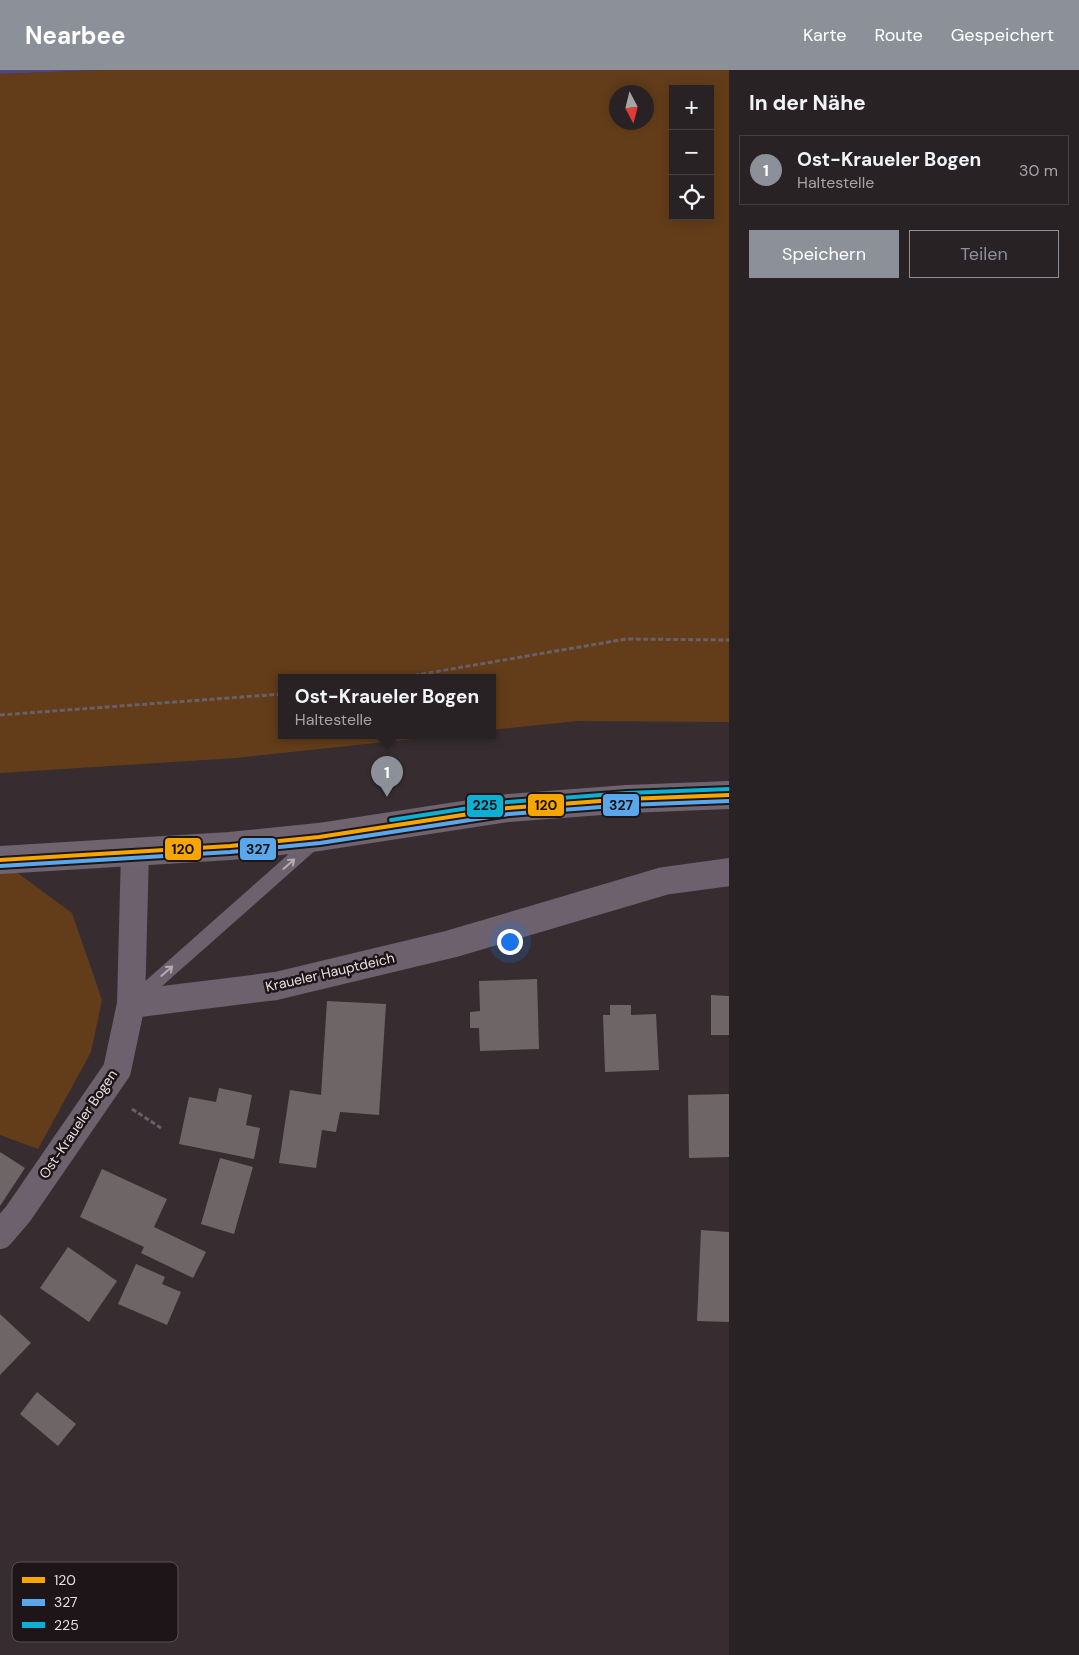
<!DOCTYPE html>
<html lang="de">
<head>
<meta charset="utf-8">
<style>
	body { margin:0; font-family:"DM Sans",sans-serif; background:#352f32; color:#f1f3f6 }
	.controls { position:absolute; right:15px; top:15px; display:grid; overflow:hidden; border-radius:0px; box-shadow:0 2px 12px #0003 }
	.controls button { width:45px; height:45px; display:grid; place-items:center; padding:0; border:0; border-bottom:1px solid #453f42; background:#292225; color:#f1f3f6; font:25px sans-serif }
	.compass { position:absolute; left:609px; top:15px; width:45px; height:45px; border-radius:50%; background:#292225; box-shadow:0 2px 12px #0003; rotate:173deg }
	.you { position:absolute; left:509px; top:871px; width:18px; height:18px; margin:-12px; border:4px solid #fff; border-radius:50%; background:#1a73e8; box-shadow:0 0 0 8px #1a73e833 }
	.badge { display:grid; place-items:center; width:32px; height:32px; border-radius:50%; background:#8c9099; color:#fff; font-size:16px; font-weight:700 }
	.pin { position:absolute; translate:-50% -41px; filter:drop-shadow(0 1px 2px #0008) }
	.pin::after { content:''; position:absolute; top:26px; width:18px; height:15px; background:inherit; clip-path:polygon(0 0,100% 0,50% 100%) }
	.popup { position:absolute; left:278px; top:604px; width:218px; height:65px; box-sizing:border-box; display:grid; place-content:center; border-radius:0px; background:#292225; filter:drop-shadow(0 1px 4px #0005); font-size:16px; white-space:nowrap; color:#a5a4a7 }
	.popup b { font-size:19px; color:#f1f3f6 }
	.popup::after { content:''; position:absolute; left:50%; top:100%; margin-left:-10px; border:10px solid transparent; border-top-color:#292225 }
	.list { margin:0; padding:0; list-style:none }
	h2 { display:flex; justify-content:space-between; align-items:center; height:65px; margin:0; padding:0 20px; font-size:21px }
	h2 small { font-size:16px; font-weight:400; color:#a5a4a7 }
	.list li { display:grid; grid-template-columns:32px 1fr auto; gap:15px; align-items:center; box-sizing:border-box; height:70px; margin:0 10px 10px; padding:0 10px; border:1px solid #453f42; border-radius:0px }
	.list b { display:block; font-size:19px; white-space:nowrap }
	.list p { margin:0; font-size:16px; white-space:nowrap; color:#a5a4a7 }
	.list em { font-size:16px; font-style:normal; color:#a5a4a7 }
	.actions { display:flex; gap:10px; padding:15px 20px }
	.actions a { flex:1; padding:11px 0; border:1px solid #8c9099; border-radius:0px; text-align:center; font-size:18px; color:#8c9099 }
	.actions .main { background:#8c9099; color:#fff }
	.icon { flex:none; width:28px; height:28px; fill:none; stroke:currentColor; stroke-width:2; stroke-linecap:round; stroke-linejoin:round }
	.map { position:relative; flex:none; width:729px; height:1585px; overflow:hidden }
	header { display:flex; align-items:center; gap:30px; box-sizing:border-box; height:70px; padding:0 25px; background:#8c9099; color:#fff }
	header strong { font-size:24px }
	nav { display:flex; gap:28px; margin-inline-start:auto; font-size:18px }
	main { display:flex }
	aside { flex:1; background:#292225 }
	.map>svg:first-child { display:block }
</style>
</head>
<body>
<header>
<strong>Nearbee</strong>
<nav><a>Karte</a><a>Route</a><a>Gespeichert</a></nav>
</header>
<main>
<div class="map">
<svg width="729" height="1585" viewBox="0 0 729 1585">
	<rect width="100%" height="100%" fill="#372d31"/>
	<path fill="#633d1a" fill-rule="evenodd" d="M102 0H729V652L577 651 492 660V608H282V666H441L236 688 0 703V4ZM673 19H710V146H673ZM616 22H646V52H616Z
		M15 801 72 843 102 930 91 982 38 1079 0 1065V802Z"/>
	<path fill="#52477c" d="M0 0H102L0 4Z"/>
	<path fill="#6e6566" d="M537 909 539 979 480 981 479 958H470V942L480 941 479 911Z
		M711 925 729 926V965H711Z
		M327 931 386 934 379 1045 340 1042 336 1062 322 1060 316 1098 279 1093 290 1020 321 1025Z
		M610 935H631V945L656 944 659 1000 605 1002 603 945H610Z
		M219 1018 252 1025 246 1055 260 1058 254 1089 179 1074 189 1027 216 1032Z
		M729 1024V1087L689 1088 688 1025Z
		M0 1082 25 1098 0 1136Z
		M220 1088 253 1097 234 1164 201 1154Z
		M102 1099 167 1129 154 1157 206 1182 193 1208 141 1183 144 1177 80 1147Z
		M701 1160 729 1162V1252L697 1251Z
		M68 1177 117 1211 89 1252 40 1218Z
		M136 1194 165 1207 162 1214 181 1222 167 1255 118 1234Z
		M0 1244 31 1273 0 1305Z
		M37 1322 76 1354 58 1376 20 1344Z"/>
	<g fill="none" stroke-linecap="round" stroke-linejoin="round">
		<path stroke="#695f67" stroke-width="3" stroke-dasharray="5 2.5" stroke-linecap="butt" d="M399 608 626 569 729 570
			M0 645 282 624
			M132 1039 161 1058"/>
		<path stroke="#6c616c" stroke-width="15" d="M134 931 317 769"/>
		<path stroke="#6c616c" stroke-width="28" d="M131 934 276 916 451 874 664 811 729 802
			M0 1165 18 1144 117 1000 131 934 135 782"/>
		<path stroke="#6f636e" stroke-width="28" d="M0 790 230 776 319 767 508 738 627 729 729 725"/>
		<defs>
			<path id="bus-1" d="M0 790 230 776 319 767 508 738 627 729 729 725"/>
			<path id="bus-2" d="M0 796 230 782 320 773 509 744 627 735 729 731"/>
			<path id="bus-3" d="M391 750 508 732 627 723 729 719"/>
		</defs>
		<use href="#bus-1" stroke="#1d1517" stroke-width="8"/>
		<use href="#bus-2" stroke="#1d1517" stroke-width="8"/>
		<use href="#bus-3" stroke="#1d1517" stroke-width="8"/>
		<use href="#bus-1" stroke="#f7a600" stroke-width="4"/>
		<use href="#bus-2" stroke="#5aa8eb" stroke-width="4"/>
		<use href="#bus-3" stroke="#0dafd3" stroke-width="4"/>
	</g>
	<defs><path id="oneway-shaft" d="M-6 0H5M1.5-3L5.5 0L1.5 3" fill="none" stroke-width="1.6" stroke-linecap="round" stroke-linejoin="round" transform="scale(1.25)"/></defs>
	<g stroke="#b7abb2">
		<use href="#oneway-shaft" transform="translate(289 794) rotate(-41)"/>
		<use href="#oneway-shaft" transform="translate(167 901) rotate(-41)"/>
	</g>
	<g text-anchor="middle" stroke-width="5" stroke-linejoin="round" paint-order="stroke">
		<g font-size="14" fill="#e9dde0" stroke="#1d1517">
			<text transform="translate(330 902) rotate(-13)" y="5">Kraueler Hauptdeich</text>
			<text transform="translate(78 1054) rotate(-56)" y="5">Ost-Kraueler Bogen</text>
		</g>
	</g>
	<rect x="12" y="1492" width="166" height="80" rx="8" fill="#1d1517" stroke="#5a5153" stroke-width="1"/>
	<rect x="22" y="1507" width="23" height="6" fill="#f7a600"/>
	<rect x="22" y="1529" width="23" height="7" fill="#5aa8eb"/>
	<rect x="22" y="1552" width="23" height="6" fill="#0dafd3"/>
	<g font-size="14" fill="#e9dde0">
		<text x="54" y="1515">120</text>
		<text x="54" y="1537">327</text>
		<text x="54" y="1560">225</text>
	</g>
	<g stroke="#1d1517" stroke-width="2">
		<rect x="527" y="723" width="38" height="24" rx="5" fill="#f7a600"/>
		<rect x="602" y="723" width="38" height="24" rx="5" fill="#5aa8eb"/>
		<rect x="466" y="724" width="38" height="24" rx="5" fill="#0dafd3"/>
		<rect x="164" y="767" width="38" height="24" rx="5" fill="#f7a600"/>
		<rect x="239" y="767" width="38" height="24" rx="5" fill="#5aa8eb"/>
	</g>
	<g font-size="14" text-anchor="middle" font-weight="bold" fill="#111">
		<text x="546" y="740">120</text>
		<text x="621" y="740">327</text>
		<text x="485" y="740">225</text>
		<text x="183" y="784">120</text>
		<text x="258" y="784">327</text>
	</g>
</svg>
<div class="controls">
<button>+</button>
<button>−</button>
<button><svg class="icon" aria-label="locate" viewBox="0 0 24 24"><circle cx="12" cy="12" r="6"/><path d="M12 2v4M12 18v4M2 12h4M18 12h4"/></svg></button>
</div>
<svg class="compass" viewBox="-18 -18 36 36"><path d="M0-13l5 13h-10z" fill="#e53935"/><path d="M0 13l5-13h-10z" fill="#a5a4a7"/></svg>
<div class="you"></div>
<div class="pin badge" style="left:387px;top:727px">1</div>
<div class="popup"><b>Ost-Kraueler Bogen</b>Haltestelle</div>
</div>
<aside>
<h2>In der Nähe<small></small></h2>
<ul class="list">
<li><span class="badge">1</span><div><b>Ost-Kraueler Bogen</b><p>Haltestelle</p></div><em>30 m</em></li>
</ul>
<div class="actions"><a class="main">Speichern</a><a>Teilen</a></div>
</aside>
</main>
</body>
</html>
